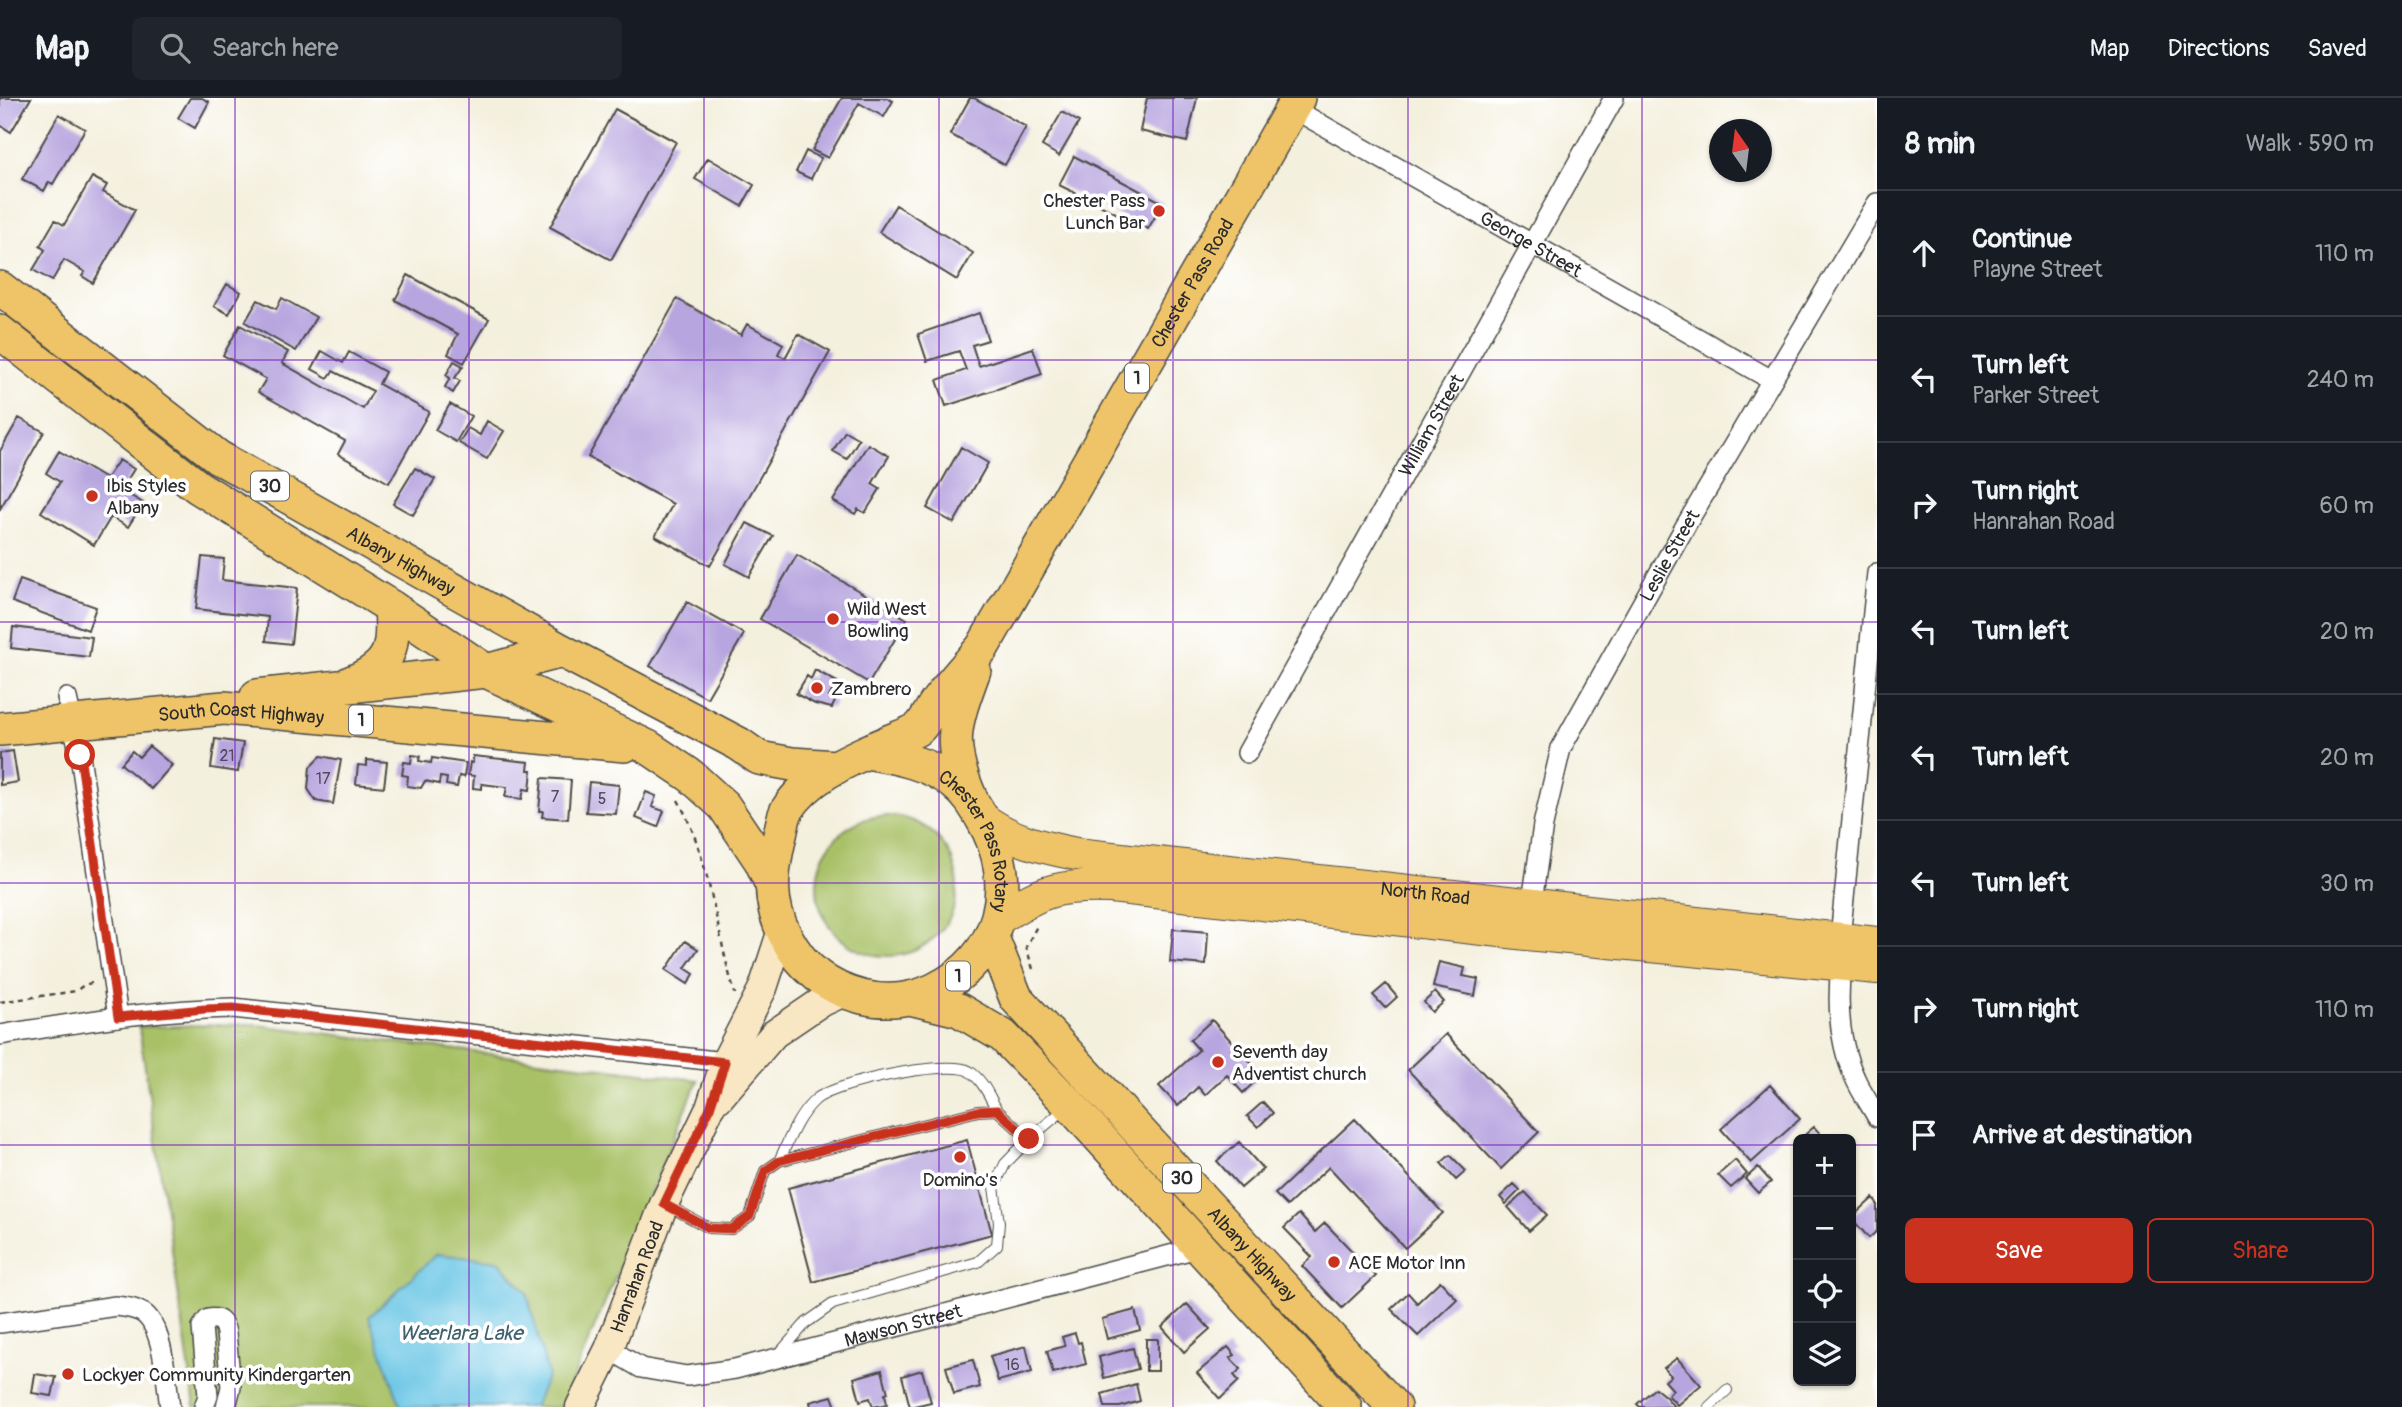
<!DOCTYPE html>
<html lang="en">
<head>
<meta charset="utf-8">
<style>
	body { margin:0; font-family:Pangolin,sans-serif; background:#20242c; color:#f1f3f6 }
	.controls { position:absolute; right:21px; bottom:21px; display:grid; overflow:hidden; border-radius:10px; box-shadow:0 2px 5px #0004 }
	.controls button { width:63px; height:63px; display:grid; place-items:center; padding:0; border:0; border-bottom:2px solid #363941; background:#171b24; color:#f1f3f6; font:35px sans-serif }
	.compass { position:absolute; left:1709px; top:21px; width:63px; height:63px; border-radius:50%; background:#171b24; box-shadow:0 2px 5px #0004; rotate:346deg }
	.stop { position:absolute; width:21px; height:21px; margin:-16px; border:5px solid #c8321e; border-radius:50%; background:#fff }
	.stop.end { background:#c8321e; border-color:#fff; box-shadow:0 2px 7px #0008 }
	.list { margin:0; padding:0; list-style:none }
	h2 { display:flex; justify-content:space-between; align-items:center; height:91px; margin:0; padding:0 28px; font-size:30px }
	h2 small { font-size:23px; font-weight:400; color:#9ea1a6 }
	.list li { display:grid; grid-template-columns:46px 1fr auto; gap:21px; align-items:center; box-sizing:border-box; height:126px; padding:0 28px; border-top:2px solid #363941 }
	.list b { display:block; font-size:26px; white-space:nowrap }
	.list p { margin:0; font-size:23px; white-space:nowrap; color:#9ea1a6 }
	.list em { font-size:23px; font-style:normal; color:#9ea1a6 }
	.actions { display:flex; gap:14px; padding:21px 28px }
	.actions a { flex:1; padding:16px 0; border:2px solid #c8321e; border-radius:10px; text-align:center; font-size:24px; color:#c8321e }
	.actions .main { background:#c8321e; color:#fff }
	.icon { flex:none; width:38px; height:38px; fill:none; stroke:currentColor; stroke-width:2; stroke-linecap:round; stroke-linejoin:round }
	.map { position:relative; flex:none; width:1877px; height:1309px; overflow:hidden }
	header { display:flex; align-items:center; gap:42px; box-sizing:border-box; height:98px; padding:0 35px; background:#171b24; border-bottom:2px solid #363941 }
	header strong { font-size:33px }
	nav { display:flex; gap:38px; margin-inline-start:auto; font-size:24px }
	.search { width:490px; height:63px; background:#20242c; display:flex; align-items:center; gap:18px; box-sizing:border-box; padding:0 24px; border-radius:10px; color:#9ea1a6; font-size:26px }
	main { display:flex }
	aside { flex:1; background:#171b24 }
	.map>svg:first-child { display:block }
</style>
</head>
<body>
<header>
<strong>Map</strong>
<div class="search"><svg class="icon" aria-label="search" viewBox="0 0 24 24"><circle cx="10" cy="10" r="6"/><path d="M15 15l6 6"/></svg>Search here</div>
<nav><a>Map</a><a>Directions</a><a>Saved</a></nav>
</header>
<main>
<div class="map">
<svg width="1877" height="1309" viewBox="0 0 1877 1309">
	<rect width="100%" height="100%" fill="#fff"/>
	<filter id="ink" filterUnits="userSpaceOnUse"><feTurbulence type="fractalNoise" baseFrequency=".0143" numOctaves="2"/><feDisplacementMap in="SourceGraphic" scale="14" xChannelSelector="R" yChannelSelector="G"/><feConvolveMatrix kernelMatrix="1 2 1 2 8 2 1 2 1" color-interpolation-filters="sRGB"/></filter>
	<filter id="wash" filterUnits="userSpaceOnUse"><feTurbulence type="fractalNoise" baseFrequency=".00686" numOctaves="4" result="noise"/><feDisplacementMap in="SourceGraphic" scale="28" xChannelSelector="R" yChannelSelector="G"/><feGaussianBlur stdDeviation="1.57" result="paint"/><feColorMatrix in="noise" values="0 0 0 0 0 0 0 0 0 0 0 0 0 0 0 0 0 1.4 0 .05"/><feComposite in="paint" operator="in"/></filter>
	<g filter="url(#wash)">
		<rect width="100%" height="100%" fill="#f4f0de"/>
		<path fill="#a9c166" stroke="#6a7648" stroke-width="2" d="M817 788a70 70 0 1 1 140 0a70 70 0 1 1-140 0Z
			M250 926 698 982 561 1309H195L139 929Z"/>
		<path fill="#66c4e4" stroke="#487888" stroke-width="2" d="M437 1156 499 1163 527 1195 548 1277 534 1309H401L369 1219Z"/>
		<g id="blocks">
			<path fill="#b7a5df" d="M0 0H31L11 34 0 27Z
				M190 0H202L209 4 195 30 178 20Z
				M842 0H887L893 3 884 19 859 5 828 60 812 52Z
				M970 0H974L1026 29 1005 67 950 36Z
				M1147 0H1197L1187 44 1140 33Z
				M615 11 676 44 611 162 550 129Z
				M1062 14 1079 24 1059 58 1042 48Z
				M59 16 85 31 53 86 49 84 44 93 22 81Z
				M806 53 821 60 811 81 796 74Z
				M1074 58 1163 105 1148 131 1059 87Z
				M708 60 754 87 742 108 695 81Z
				M92 79 107 87 103 94 135 112 93 185 82 178 85 174 64 162 52 183 33 172 45 152 40 148 55 122 64 127Z
				M896 107 973 155 957 182 879 134Z
				M408 177 489 221 464 265 448 256 458 236 395 202Z
				M227 186 241 194 229 216 214 208Z
				M282 200 316 219 296 253 245 224 258 202 276 211Z
				M677 201 741 237 747 226 783 246 778 256 785 260 798 236 830 254 710 468 655 438 673 406 588 359Z
				M979 215 988 242 972 247 979 268 1033 250 1042 276 946 308 937 282 966 272 959 253 927 263 918 236Z
				M240 227 288 254 282 265 363 311 373 293 333 273 328 280 312 271 322 253 343 265 349 254 385 274 379 286 429 314 389 385 338 356 345 343 258 294 266 281 223 257Z
				M454 263 463 268 455 280 460 283 453 295 445 289 450 280 446 277Z
				M450 306 471 318 456 344 435 332Z
				M19 320 44 334 0 411V353Z
				M487 323 504 333 487 361 459 345 468 330 480 337Z
				M845 333 859 341 847 361 833 353Z
				M868 346 889 358 872 386 880 391 865 415 858 411 855 416 833 403Z
				M961 349 988 365 954 425 927 410Z
				M59 353 106 381 119 362 134 371 121 392 143 405 128 429 111 419 94 447 41 414 60 384 46 375Z
				M415 370 435 381 413 417 393 406Z
				M747 425 773 438 749 479 725 466Z
				M797 457 907 521 869 585 760 521Z
				M202 459 224 461 222 482 297 490 291 546 266 543 268 519 196 511Z
				M20 482 96 509 88 532 12 504Z
				M687 504 744 536 707 600 650 568Z
				M13 529 92 539 89 559 11 550Z
				M815 572 837 584 829 599 835 603 832 610 815 606 796 596 807 578 811 581Z
				M215 641 243 645 238 674 211 670Z
				M149 648 172 667 151 691 121 666 132 653 139 659Z
				M13 653 18 684 0 687V655Z
				M412 657 420 658 419 663 431 665 432 660 466 665 464 679 459 678 457 689 446 687 447 680 440 679 439 686 425 683 421 690 407 688 408 678 402 677 404 664 411 665Z
				M321 658 341 662 333 706 316 703 308 691 310 669Z
				M473 658 529 664 528 672H532L530 692 524 691 522 701 505 699 507 689 482 686V691L473 690 474 678 468 677 470 664 473 665Z
				M367 662 387 664 384 689 356 686 358 667 367 668Z
				M542 680 571 682 568 721 542 719 543 713H539Z
				M589 684 619 687 616 716 586 714Z
				M646 694 656 698 652 709 664 713 658 729 636 720Z
				M1173 831 1208 834 1206 867 1170 864Z
				M685 843 698 851 685 870 694 876 688 886 666 872Z
				M1439 864 1465 870 1463 878 1478 881 1475 898 1433 889Z
				M1386 886 1397 899 1385 910 1373 897Z
				M1435 894 1444 904 1432 914 1424 904Z
				M1212 922 1262 977 1243 995 1227 977 1205 997 1198 989 1178 1008 1159 988 1199 952 1190 942Z
				M1446 936 1539 1034 1501 1071 1408 972Z
				M1770 987 1800 1021 1751 1065 1721 1031Z
				M1263 1004 1273 1015 1258 1029 1247 1018Z
				M1355 1021 1443 1115 1405 1150 1329 1069 1287 1108 1275 1096Z
				M1814 1029 1825 1041H1800Z
				M967 1042 992 1136 813 1184 788 1090Z
				M1239 1044 1263 1071 1241 1090 1217 1063Z
				M1450 1057 1466 1073 1456 1082 1441 1065Z
				M1735 1062 1747 1076 1731 1090 1718 1077Z
				M1758 1069 1771 1084 1758 1095 1745 1081Z
				M1514 1086 1520 1092 1506 1106 1500 1099Z
				M1525 1094 1547 1117 1529 1133 1508 1109Z
				M1873 1100 1877 1105V1133L1869 1140 1851 1120Z
				M1299 1116 1315 1134 1325 1125 1376 1178 1342 1210 1302 1168 1312 1159 1284 1130Z
				M1440 1183 1457 1201 1418 1238 1391 1211 1408 1195 1417 1205Z
				M1187 1206 1210 1231 1184 1254 1162 1229Z
				M1135 1212 1140 1232 1107 1241 1102 1221Z
				M1075 1235 1078 1245 1081 1244 1086 1266 1053 1275 1047 1253 1065 1248 1062 1239Z
				M1146 1241H1158V1273H1146Z
				M1026 1248 1032 1274 998 1283 990 1258Z
				M1228 1249 1235 1257 1230 1260 1241 1271 1234 1277 1239 1283 1220 1301 1197 1275Z
				M1133 1250 1138 1271 1104 1280 1099 1259Z
				M1677 1260 1701 1287 1677 1307 1668 1297 1673 1292 1665 1283 1671 1278 1664 1270Z
				M973 1262 980 1289 954 1296 946 1269Z
				M882 1272 888 1295 885 1296 887 1306 873 1309 870 1300 860 1303 854 1280Z
				M922 1272 931 1304 910 1309 902 1278Z
				M35 1276 56 1279 52 1298 32 1295Z
				M1136 1286 1140 1303 1120 1309H1105L1102 1296Z
				M1655 1290 1666 1299 1674 1309H1640L1637 1306Z
				M832 1298 836 1309H811L810 1304Z"/>
		</g>
	</g>
	<g filter="url(#ink)">
		<use href="#blocks" fill-opacity="0" stroke="#494946" stroke-width="2"/>
		<g fill="none" stroke-linecap="round" stroke-linejoin="round">
			<defs>
				<path id="service" d="M779 1063C789 1042 797 1019 814 1003 831 985 949 961 969 973 983 982 989 998 997 1012
					M665 1106 709 1130 732 1131 750 1118 765 1073 779 1063 978 1013 997 1012 1029 1041
					M778 1257 806 1225 833 1206 978 1164 997 1147 999 1125 994 1089 1005 1066 1029 1041 1066 1010
					M1709 1309 1727 1292"/>
				<g id="minor">
					<path id="s1" d="M1292 10 1770 281"/>
					<path d="M67 600 80 657 118 919"/>
					<path id="s2" d="M1247 655 1614 0"/>
					<path id="s3" d="M1530 818 1543 727 1561 650 1686 427 1877 105"/>
					<path d="M1840 840 1877 475"/>
					<path d="M1841 867C1837 904 1839 946 1855 980 1861 994 1870 1006 1877 1019"/>
					<path d="M0 937C77 925 154 911 233 910L725 964"/>
					<path d="M0 1225 116 1208C125 1209 135 1210 143 1215 164 1229 166 1284 170 1309"/>
					<path id="s4" d="M609 1251 641 1270 687 1278 735 1271 1201 1149"/>
					<path d="M204 1309 208 1298 202 1229 208 1221C219 1219 224 1224 226 1235L231 1289 226 1309"/>
				</g>
				<g id="secondary">
					<path d="M719 1000 774 936 818 906 844 894"/>
					<path id="s5" d="M580 1309 609 1251 664 1106 710 1010 725 964 763 890 782 832"/>
				</g>
				<g id="primary">
					<path id="s6" d="M982 720C1011 742 1041 749 1076 756L1877 845"/>
					<path d="M998 821C1043 792 1057 787 1111 789L1527 836 1877 870"/>
				</g>
				<g id="trunk">
					<path id="s7" d="M0 190 218 359 562 553 739 646 759 660 792 666 836 669"/>
					<path d="M0 234 198 389 391 509 486 573 648 649 691 678 724 708 761 763 771 785"/>
					<path d="M350 585C392 568 394 551 391 509"/>
					<path d="M257 598 486 573 562 553"/>
					<path id="s8" d="M0 631 224 610 625 647"/>
					<path id="s9" d="M866 654C896 659 930 665 954 685 968 696 975 708 983 722 1020 785 1002 860 934 892 912 902 886 905 862 899 827 890 803 871 786 839 767 804 771 775 780 737 782 729 783 719 787 712 809 677 851 661 886 645 896 640 912 636 920 629 927 621 931 611 938 602 952 584 967 567 982 550L1298 0"/>
					<path d="M971 701C946 645 954 627 974 572"/>
					<path id="s10" d="M991 837 1016 900 1394 1309"/>
					<path d="M910 900 959 912 1003 938 1070 1007 1345 1309"/>
				</g>
			</defs>
			<use href="#service" stroke="#494946" stroke-width="12"/>
			<use href="#minor" stroke="#494946" stroke-width="22"/>
			<use href="#secondary" stroke="#494946" stroke-width="31"/>
			<use href="#primary" stroke="#494946" stroke-width="34"/>
			<use href="#trunk" stroke="#494946" stroke-width="36"/>
			<path stroke="#494946" stroke-width="2.5" stroke-dasharray="5 5" stroke-linecap="butt" d="M678 702C711 762 715 831 735 896
				M1033 871 1026 849 1038 826
				M0 904 76 893 84 887 95 884"/>
			<use href="#service" stroke="#fff" stroke-width="10"/>
			<use href="#minor" stroke="#fff" stroke-width="19"/>
			<use href="#secondary" stroke="#f9e7c3" stroke-width="28"/>
			<use href="#primary" stroke="#efc469" stroke-width="32"/>
			<use href="#trunk" stroke="#efc469" stroke-width="33"/>
		</g>
	</g>
	<g fill="none" stroke-linecap="round" stroke-linejoin="round" filter="url(#ink)">
		<path stroke="#c8321e" stroke-width="9" d="M80 657 118 919 205 911 233 910 725 964 710 1010 664 1106 709 1130 732 1131 750 1118 765 1073 779 1063 978 1013 997 1012 1029 1041"/>
	</g>
	<path fill="none" stroke="#7b2cbf" stroke-width="2" stroke-opacity="0.55" d="M235 0V1309M469 0V1309M704 0V1309M939 0V1309M1173 0V1309M1408 0V1309M1642 0V1309M0 262H1877M0 524H1877M0 785H1877M0 1047H1798M1851 1047H1877"/>
	<g fill="#c8321e" stroke="#fff" stroke-width="2.5">
		<circle cx="1159" cy="113" r="7"/>
		<circle cx="92" cy="398" r="7"/>
		<circle cx="833" cy="521" r="7"/>
		<circle cx="817" cy="590" r="7"/>
		<circle cx="1218" cy="964" r="7"/>
		<circle cx="960" cy="1059" r="7"/>
		<circle cx="1334" cy="1164" r="7"/>
		<circle cx="68" cy="1276" r="7"/>
	</g>
	<g text-anchor="middle" stroke-width="7" stroke-linejoin="round" paint-order="stroke">
		<g font-size="16" fill="#4e4a58">
			<text x="227" y="663">21</text>
			<text x="323" y="686">17</text>
			<text x="555" y="704">7</text>
			<text x="602" y="706">5</text>
			<text x="1012" y="1272">16</text>
		</g>
		<g fill="#fff" stroke="#6b6b6b" stroke-width="2">
			<rect x="1125" y="265.5" width="24" height="29" rx="5"/>
			<rect x="251" y="373.5" width="38" height="29" rx="5"/>
			<rect x="349" y="607.5" width="24" height="29" rx="5"/>
			<rect x="946" y="863.5" width="24" height="29" rx="5"/>
			<rect x="1163" y="1065.5" width="38" height="29" rx="5"/>
		</g>
		<g font-size="18" font-weight="bold" fill="#2b2b2b">
			<text x="1137" y="286">1</text>
			<text x="270" y="394">30</text>
			<text x="361" y="628">1</text>
			<text x="958" y="884">1</text>
			<text x="1182" y="1086">30</text>
		</g>
		<g font-size="19" fill="#2b2b2b" stroke="#fff" text-anchor="start">
			<text x="1145" y="109" text-anchor="end">Chester Pass<tspan x="1145" dy="22">Lunch Bar</tspan></text>
			<text x="106" y="394">Ibis Styles<tspan x="106" dy="22">Albany</tspan></text>
			<text x="847" y="517">Wild West<tspan x="847" dy="22">Bowling</tspan></text>
			<text x="831" y="597">Zambrero</text>
			<text x="1232" y="960">Seventh day<tspan x="1232" dy="22">Adventist church</tspan></text>
			<text x="960" y="1088" text-anchor="middle">Domino's</text>
			<text x="1348" y="1171">ACE Motor Inn</text>
			<text x="82" y="1283">Lockyer Community Kindergarten</text>
		</g>
		<g font-size="19" fill="#2b2b2b" stroke="#fff">
			<text dy="7" stroke="none"><textPath href="#s1" startOffset="275">George Street</textPath></text>
			<text dy="7" stroke="none"><textPath href="#s9" startOffset="1328">Chester Pass Road</textPath></text>
			<text dy="7" stroke="none"><textPath href="#s2" startOffset="376">William Street</textPath></text>
			<text dy="7" stroke="none"><textPath href="#s3" startOffset="392">Leslie Street</textPath></text>
			<text dy="7" stroke="none"><textPath href="#s7" startOffset="486">Albany Highway</textPath></text>
			<text dy="7" stroke="none"><textPath href="#s8" startOffset="242">South Coast Highway</textPath></text>
			<text dy="7" stroke="none"><textPath href="#s9" startOffset="158">Chester Pass Rotary</textPath></text>
			<text dy="7" stroke="none"><textPath href="#s6" startOffset="453">North Road</textPath></text>
			<text dy="7" stroke="none"><textPath href="#s10" startOffset="416">Albany Highway</textPath></text>
			<text dy="7" stroke="none"><textPath href="#s5" startOffset="142">Hanrahan Road</textPath></text>
			<text dy="7" stroke="none"><textPath href="#s4" startOffset="306">Mawson Street</textPath></text>
		</g>
		<g font-size="21" font-style="italic" fill="#40616c" stroke="#fff">
			<text x="461" y="1242">Weerlara Lake</text>
		</g>
	</g>
</svg>
<div class="controls">
<button>+</button>
<button>−</button>
<button><svg class="icon" aria-label="locate" viewBox="0 0 24 24"><circle cx="12" cy="12" r="6"/><path d="M12 2v4M12 18v4M2 12h4M18 12h4"/></svg></button>
<button><svg class="icon" aria-label="layers" viewBox="0 0 24 24"><path d="M12 4l9 5-9 5-9-5zM3 14l9 5 9-5"/></svg></button>
</div>
<svg class="compass" viewBox="-18 -18 36 36"><path d="M0-13l5 13h-10z" fill="#e53935"/><path d="M0 13l5-13h-10z" fill="#9ea1a6"/></svg>
<div class="stop" style="left:80px;top:657px"></div>
<div class="stop end" style="left:1029px;top:1041px"></div>
</div>
<aside>
<h2>8 min<small>Walk · 590 m</small></h2>
<ul class="list">
<li><svg class="icon" aria-label="ahead" viewBox="0 0 24 24"><path d="M12 20V5M6 11l6-6 6 6"/></svg><div><b>Continue</b><p>Playne Street</p></div><em>110 m</em></li>
<li><svg class="icon" aria-label="left" viewBox="0 0 24 24"><path d="M17 20v-9H6M10 6l-5 5 5 5"/></svg><div><b>Turn left</b><p>Parker Street</p></div><em>240 m</em></li>
<li><svg class="icon" aria-label="right" viewBox="0 0 24 24"><path d="M7 20v-9h11M14 6l5 5-5 5"/></svg><div><b>Turn right</b><p>Hanrahan Road</p></div><em>60 m</em></li>
<li><svg class="icon" aria-label="left" viewBox="0 0 24 24"><path d="M17 20v-9H6M10 6l-5 5 5 5"/></svg><div><b>Turn left</b></div><em>20 m</em></li>
<li><svg class="icon" aria-label="left" viewBox="0 0 24 24"><path d="M17 20v-9H6M10 6l-5 5 5 5"/></svg><div><b>Turn left</b></div><em>20 m</em></li>
<li><svg class="icon" aria-label="left" viewBox="0 0 24 24"><path d="M17 20v-9H6M10 6l-5 5 5 5"/></svg><div><b>Turn left</b></div><em>30 m</em></li>
<li><svg class="icon" aria-label="right" viewBox="0 0 24 24"><path d="M7 20v-9h11M14 6l5 5-5 5"/></svg><div><b>Turn right</b></div><em>110 m</em></li>
<li><svg class="icon" aria-label="arrive" viewBox="0 0 24 24"><path d="M6 21V4h12l-3 4 3 4H6"/></svg><div><b>Arrive at destination</b></div></li>
</ul>
<div class="actions"><a class="main">Save</a><a>Share</a></div>
</aside>
</main>
</body>
</html>
